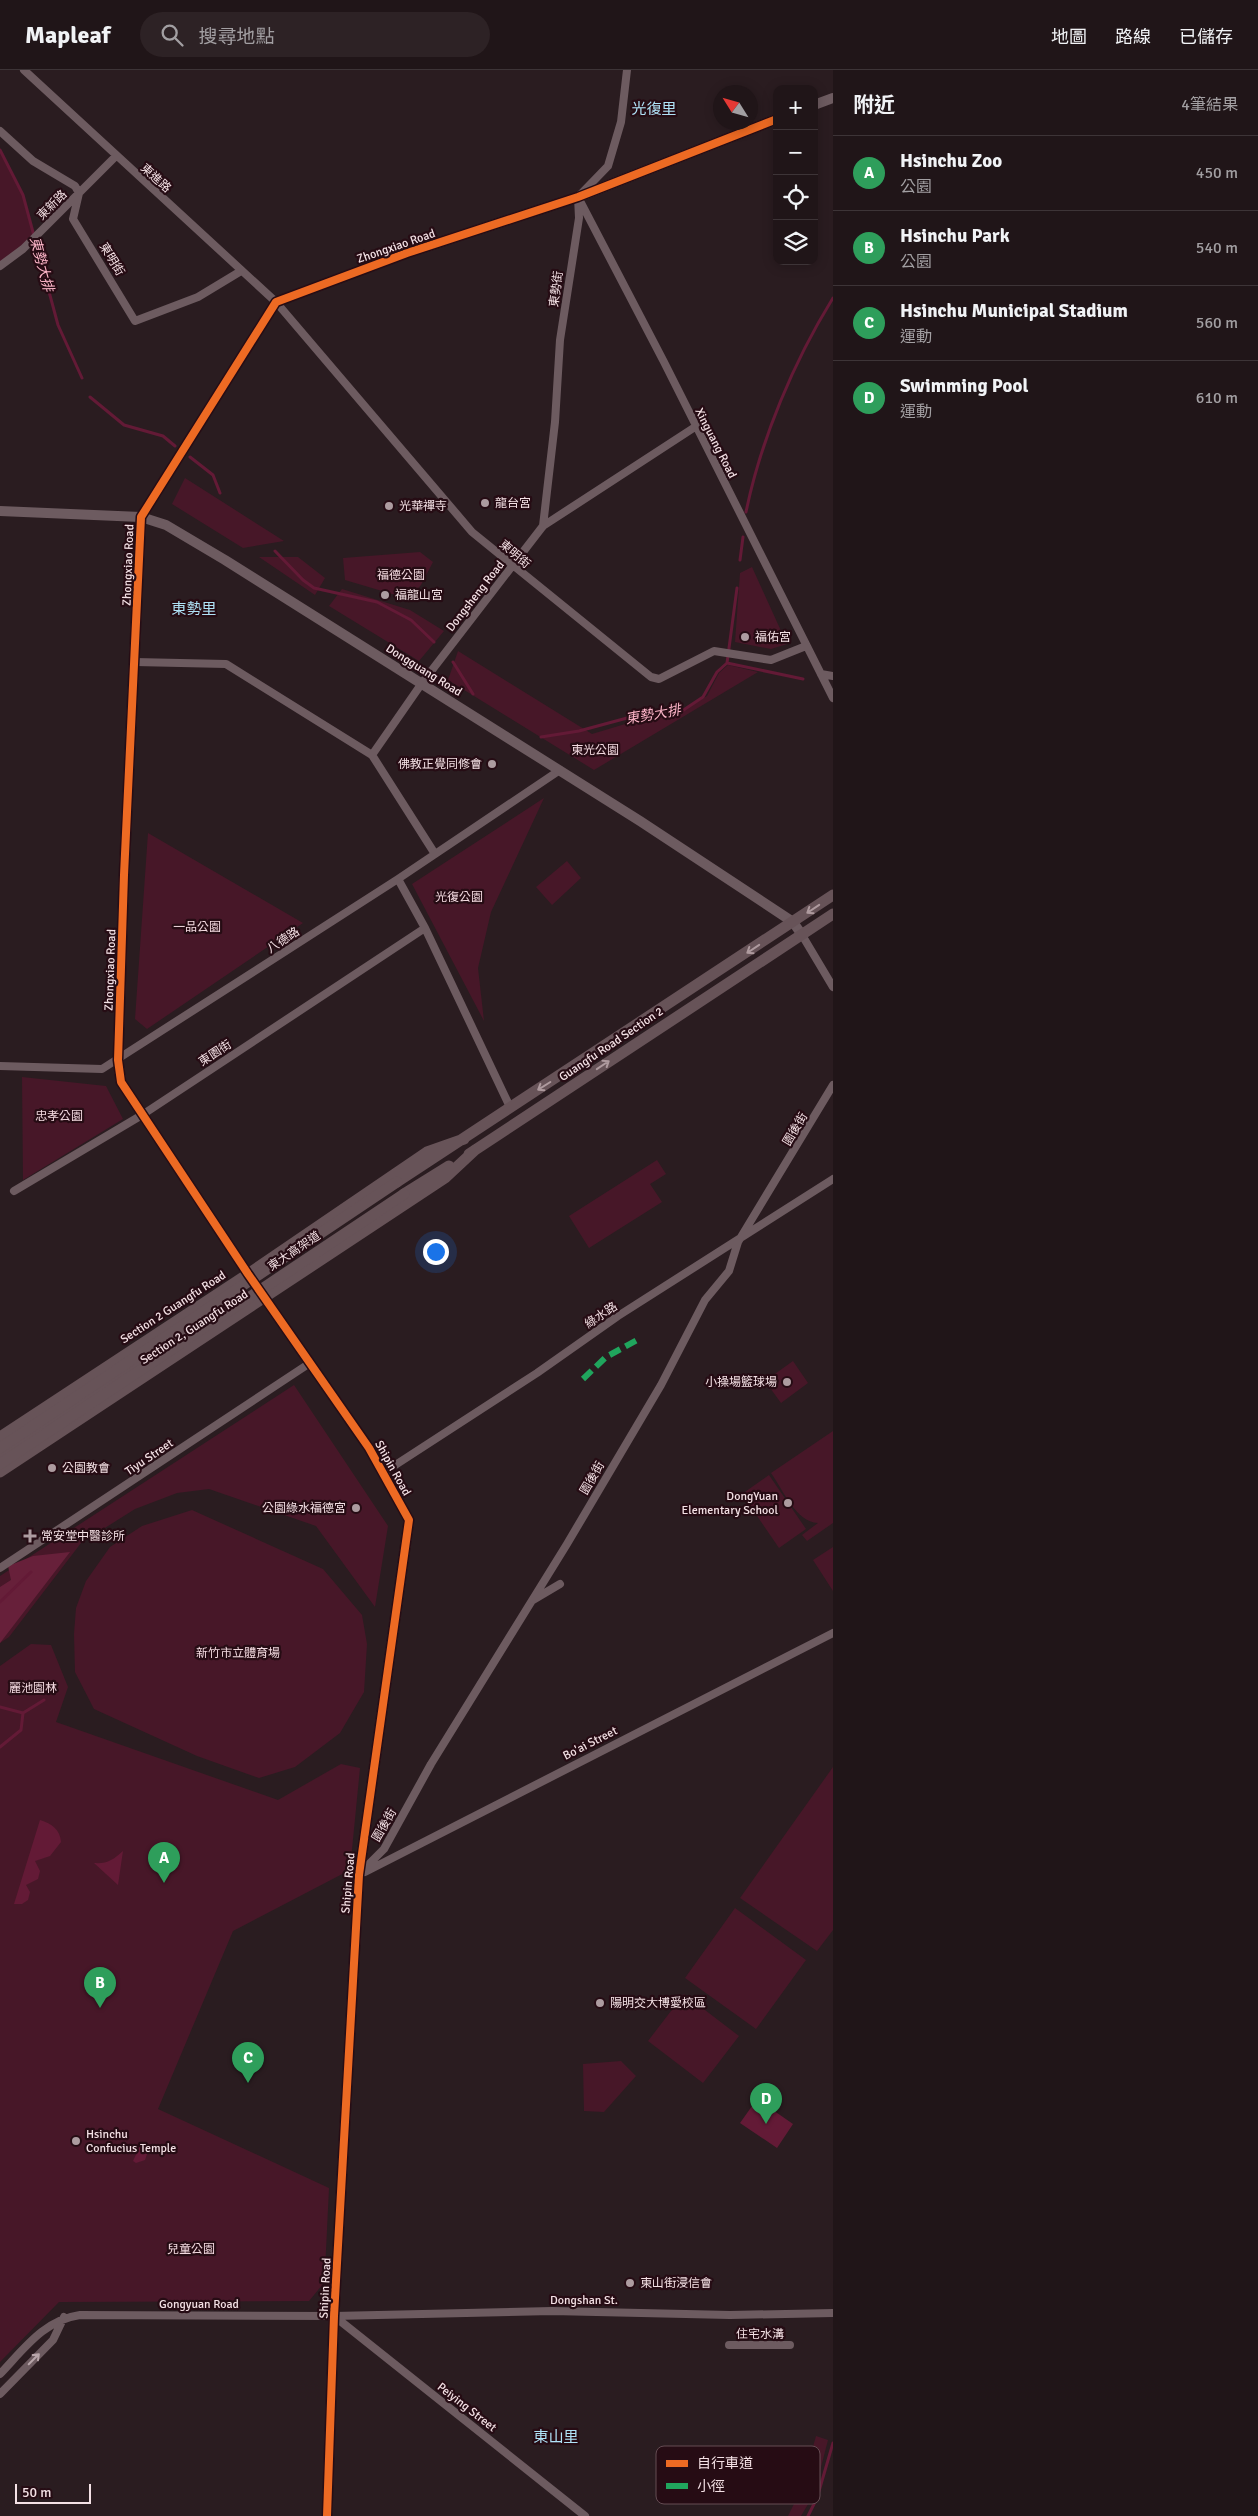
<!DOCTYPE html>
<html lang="zh-TW">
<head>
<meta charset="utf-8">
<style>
	body { margin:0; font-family:Signika,"Noto Sans TC",sans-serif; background:#2d2225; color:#f1f3f6 }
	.controls { position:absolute; right:15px; top:15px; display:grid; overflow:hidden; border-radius:10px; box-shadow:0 2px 12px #0003 }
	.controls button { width:45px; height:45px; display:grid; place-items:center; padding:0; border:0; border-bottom:1px solid #3d3437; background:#201518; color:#f1f3f6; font:25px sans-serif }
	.compass { position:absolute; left:713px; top:15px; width:45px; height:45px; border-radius:50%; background:#201518; box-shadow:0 2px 12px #0003; rotate:307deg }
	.scale { position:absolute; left:15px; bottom:12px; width:76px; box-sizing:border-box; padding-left:5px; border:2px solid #f4e1e5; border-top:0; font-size:14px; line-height:18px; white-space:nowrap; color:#f4e1e5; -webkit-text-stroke:4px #260c14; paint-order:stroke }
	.you { position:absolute; left:435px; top:1181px; width:18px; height:18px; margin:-12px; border:4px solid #fff; border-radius:50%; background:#1a73e8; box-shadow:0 0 0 8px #1a73e833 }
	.badge { display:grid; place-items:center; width:32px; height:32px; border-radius:50%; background:#2563eb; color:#fff; font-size:16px; font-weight:700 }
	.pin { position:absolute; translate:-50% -41px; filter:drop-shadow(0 1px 2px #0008) }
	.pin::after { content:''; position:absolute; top:26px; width:18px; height:15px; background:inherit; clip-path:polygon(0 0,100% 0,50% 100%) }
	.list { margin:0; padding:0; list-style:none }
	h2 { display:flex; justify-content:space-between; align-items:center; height:65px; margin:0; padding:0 20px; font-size:21px }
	h2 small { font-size:16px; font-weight:400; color:#a29fa2 }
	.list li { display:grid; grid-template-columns:32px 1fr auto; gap:15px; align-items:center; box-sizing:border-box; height:75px; padding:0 20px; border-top:1px solid #3d3437 }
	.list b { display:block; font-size:19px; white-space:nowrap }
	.list p { margin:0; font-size:16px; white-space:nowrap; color:#a29fa2 }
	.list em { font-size:16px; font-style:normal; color:#a29fa2 }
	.icon { flex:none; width:28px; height:28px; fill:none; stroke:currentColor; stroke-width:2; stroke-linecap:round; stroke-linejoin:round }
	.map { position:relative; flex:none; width:833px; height:2446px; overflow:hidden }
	header { display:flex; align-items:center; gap:30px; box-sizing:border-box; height:70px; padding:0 25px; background:#201518; border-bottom:1px solid #3d3437 }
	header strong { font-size:24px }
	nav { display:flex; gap:28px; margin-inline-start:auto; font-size:18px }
	.search { width:350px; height:45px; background:#2d2225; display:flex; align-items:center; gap:12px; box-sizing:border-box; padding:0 18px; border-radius:28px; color:#a29fa2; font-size:19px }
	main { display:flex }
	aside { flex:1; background:#201518 }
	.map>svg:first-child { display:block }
</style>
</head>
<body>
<header>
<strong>Mapleaf</strong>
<div class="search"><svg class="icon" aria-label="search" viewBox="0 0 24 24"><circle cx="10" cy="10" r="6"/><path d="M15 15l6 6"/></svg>搜尋地點</div>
<nav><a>地圖</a><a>路線</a><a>已儲存</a></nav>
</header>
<main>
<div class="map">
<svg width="833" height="2446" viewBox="0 0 833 2446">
	<rect width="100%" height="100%" fill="#2a1c20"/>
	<path fill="#471728" d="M0 80 23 125 35 167 0 196Z
		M185 408 284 471 243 478 172 434Z
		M420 482 433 492 421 515 409 529 345 510 343 488Z
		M259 487H298L325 508 315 525Z
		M752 497 787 574 771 579 735 572 740 503Z
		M342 519 410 540 444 561 419 591 329 536Z
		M458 581 592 664 655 645 679 643 707 626 719 603 728 595 758 602 594 700 448 610Z
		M544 728 491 842 478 898 484 951 412 814Z
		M148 763 303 853 147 959 135 949Z
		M567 791 581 808 552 835 536 817Z
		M22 1007 106 1016 123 1049 23 1110Z
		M657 1090 666 1104 650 1114 662 1132 589 1178 569 1146Z
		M793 1291 808 1313 781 1333 765 1311Z
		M294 1315 388 1456 375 1537 316 1456 209 1419 177 1423 135 1439 81 1473 9 1567 0 1573V1506Z
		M833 1361V1453L807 1471 802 1465 818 1453C796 1452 783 1420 771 1403Z
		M769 1405 806 1459 779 1478 742 1424Z
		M192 1440 323 1499 362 1545 367 1574 364 1622 340 1663 295 1697 259 1708 197 1686 94 1639 75 1602 74 1564 76 1538 86 1511 110 1477 142 1456Z
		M833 1477V1521L813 1490Z
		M31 1574 51 1575 68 1617 56 1652 278 1730 341 1694 360 1698 350 1800 233 1861 158 2039 329 2118 325 2201 323 2214 309 2231 59 2232 0 2292V1596Z
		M833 1697V1860L817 1881 740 1828Z
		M735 1838 806 1890 756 1959 685 1908Z
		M684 1924 739 1966 703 2013 648 1971Z
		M621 1991 636 2006 604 2042 584 2041 583 1994Z
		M816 2366 828 2370 814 2424 801 2446H788L801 2420Z"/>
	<path fill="#67203a" d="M70 1482 0 1573V1517L11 1510 8 1496 33 1486Z"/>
	<path fill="#631a36" d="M40 1750C52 1754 60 1759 61 1772L50 1786 35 1791 40 1801 38 1809 26 1815 30 1822 28 1830 22 1834H14Z
		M123 1781 118 1815 94 1793C107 1794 113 1790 123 1781Z
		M757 2029 793 2054 777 2078 740 2053Z
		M141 2074 146 2078 147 2084 145 2090 136 2093 133 2091Z"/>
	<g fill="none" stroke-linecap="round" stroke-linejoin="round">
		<path stroke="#631a36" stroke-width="3" d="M0 80 23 125 58 255 82 308
			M90 327 124 355 163 366 175 376
			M190 387 213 405 220 423
			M746 442C761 369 794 291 833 228
			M275 481 303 510 314 518 377 532 411 550 434 572
			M740 490 743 467
			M453 592 473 624
			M727 593 737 518
			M541 667 579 661 653 641H682L703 627 717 602 727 593 803 609
			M0 1532 31 1502
			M0 1637 23 1643 44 1630
			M0 1677 21 1660 23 1643
			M808 2446 817 2428 833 2373"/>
		<path stroke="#6d5b60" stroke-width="8" d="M24 0 276 232 472 462 651 607 659 609 714 581 771 590 806 576
			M0 61 33 91 75 116 79 123 73 149 135 251 198 227 241 201
			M578 127 664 292 833 628
			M0 196 23 179 116 86
			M543 456 555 352 560 270 579 148 578 127 608 96 621 52 627 0
			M135 592 226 594 372 685 435 784
			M821 604 833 606
			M372 685 422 613 543 456 695 357
			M398 809 425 858 510 1037
			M802 865 833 917
			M0 996 102 999 398 809 560 700
			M14 1121 142 1045 425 858
			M383 1403 537 1303 618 1246 833 1109
			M0 1498 310 1293
			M533 1530 560 1514
			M365 1802 833 1563
			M359 1804 384 1779 431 1694 567 1474 661 1315 705 1230 729 1201 738 1172 833 1015
			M334 2246 585 2446
			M729 2275H790
			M0 2304C24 2279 44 2250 80 2245L334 2246 552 2241 730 2245 833 2243
			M0 2324 53 2270 64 2247"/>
		<path stroke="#6d5b60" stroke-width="10" d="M814 35 833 28
			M0 441 141 447 166 455 225 490 640 751 793 852 802 865
			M327 2446 334 2246 359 1805 409 1450 369 1378 248 1204 121 1012 118 990 124 805 141 447 276 232 407 183 578 127 777 49"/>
		<path stroke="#675358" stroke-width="11" d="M469 1084 833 844
			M397 1112 833 825
			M404 1124 449 1096
			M0 1367 248 1204 427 1082 464 1069
			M0 1385 205 1250 221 1244
			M0 1402 445 1108 475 1080"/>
		<path stroke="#675358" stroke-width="11" d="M0 1378 397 1112
			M0 1394 404 1124"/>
		<path stroke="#20a55d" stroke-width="6" stroke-dasharray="12 6" stroke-linecap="butt" d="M583 1309 606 1287 639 1269"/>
		<defs>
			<path id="cycleway" d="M327 2446 334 2246 359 1805 409 1450 369 1378 248 1204 121 1012 118 990 124 805 141 447 276 232 407 183 578 127 777 49"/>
		</defs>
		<use href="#cycleway" stroke="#260c14" stroke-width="11"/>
		<use href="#cycleway" stroke="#ed6a23" stroke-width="8"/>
	</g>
	<defs><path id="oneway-shaft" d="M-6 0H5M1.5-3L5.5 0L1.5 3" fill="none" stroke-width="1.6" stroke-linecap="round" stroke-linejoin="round" transform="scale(1.25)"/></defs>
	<g stroke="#ae9a9e">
		<use href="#oneway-shaft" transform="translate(813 839) rotate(146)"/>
		<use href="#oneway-shaft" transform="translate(753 879) rotate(146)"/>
		<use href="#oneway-shaft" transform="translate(603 995) rotate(-34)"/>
		<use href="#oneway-shaft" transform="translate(544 1016) rotate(148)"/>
	</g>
	<use stroke="#b7a5a9" href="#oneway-shaft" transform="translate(34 2289) rotate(-45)"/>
	<g fill="#ad9ca0" stroke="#260c14" stroke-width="2">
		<circle cx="485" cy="433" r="5"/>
		<circle cx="389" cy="436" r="5"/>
		<circle cx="385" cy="525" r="5"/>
		<circle cx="745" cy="567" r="5"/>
		<circle cx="492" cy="694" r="5"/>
		<circle cx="787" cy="1312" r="5"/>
		<circle cx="52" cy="1398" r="5"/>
		<circle cx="788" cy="1433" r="5"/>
		<circle cx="356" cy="1438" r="5"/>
		<path d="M27.5 1458.5h5v5h5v5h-5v5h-5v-5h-5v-5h5z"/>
		<circle cx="600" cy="1933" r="5"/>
		<circle cx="76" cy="2071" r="5"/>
		<circle cx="630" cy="2213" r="5"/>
	</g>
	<g text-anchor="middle" stroke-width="4.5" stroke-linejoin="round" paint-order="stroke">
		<g font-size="12" fill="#f4e1e5" stroke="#260c14">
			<text transform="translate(156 108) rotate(42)" y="4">東進路</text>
			<text transform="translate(52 135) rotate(-45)" y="4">東新路</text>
			<text transform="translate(396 176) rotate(-19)" y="4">Zhongxiao Road</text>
			<text transform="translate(112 189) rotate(59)" y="4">東明街</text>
			<text transform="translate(556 219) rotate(-82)" y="4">東勢街</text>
			<text transform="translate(716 373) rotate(63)" y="4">Xinguang Road</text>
			<text transform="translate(515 484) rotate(40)" y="4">東明街</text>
			<text transform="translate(128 495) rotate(-88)" y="4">Zhongxiao Road</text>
			<text transform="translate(475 526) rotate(-52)" y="4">Dongsheng Road</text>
			<text transform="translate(424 600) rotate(32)" y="4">Dongguang Road</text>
			<text transform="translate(283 870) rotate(-33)" y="4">八德路</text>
			<text transform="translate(110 900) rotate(-88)" y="4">Zhongxiao Road</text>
			<text transform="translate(611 974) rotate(-34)" y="4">Guangfu Road Section 2</text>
			<text transform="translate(215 983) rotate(-33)" y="4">東園街</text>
			<text transform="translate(795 1059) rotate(-59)" y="4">園後街</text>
			<text transform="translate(294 1181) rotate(-34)" y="4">東大高架道</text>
			<text transform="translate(173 1237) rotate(-33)" y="4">Section 2 Guangfu Road</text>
			<text transform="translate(601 1245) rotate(-34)" y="4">綠水路</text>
			<text transform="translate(194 1257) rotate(-33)" y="4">Section 2, Guangfu Road</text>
			<text transform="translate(149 1387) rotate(-34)" y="4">Tiyu Street</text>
			<text transform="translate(393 1398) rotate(61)" y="4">Shipin Road</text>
			<text transform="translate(592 1408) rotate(-60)" y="4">園後街</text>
			<text transform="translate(590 1673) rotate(-27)" y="4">Bo'ai Street</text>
			<text transform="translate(384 1755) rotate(-60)" y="4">園後街</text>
			<text transform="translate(348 1813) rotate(-85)" y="4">Shipin Road</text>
			<text transform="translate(325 2218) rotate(-87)" y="4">Shipin Road</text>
			<text x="584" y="2234">Dongshan St.</text>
			<text x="199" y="2238">Gongyuan Road</text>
			<text x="760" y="2268">住宅水溝</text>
			<text transform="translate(467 2337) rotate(38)" y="4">Peiying Street</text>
		</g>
		<g font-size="12" fill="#f4e1e5" stroke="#260c14" text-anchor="start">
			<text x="495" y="437">龍台宮</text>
			<text x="399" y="440">光華禪寺</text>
			<text x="395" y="529">福龍山宮</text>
			<text x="755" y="571">福佑宮</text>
			<text x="482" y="698" text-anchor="end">佛教正覺同修會</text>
			<text x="777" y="1316" text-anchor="end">小操場籃球場</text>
			<text x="62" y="1402">公園教會</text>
			<text x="778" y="1430" text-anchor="end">DongYuan<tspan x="778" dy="14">Elementary School</tspan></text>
			<text x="346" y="1442" text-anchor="end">公園綠水福德宮</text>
			<text x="41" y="1470">常安堂中醫診所</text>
			<text x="610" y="1937">陽明交大博愛校區</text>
			<text x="86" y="2068">Hsinchu<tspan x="86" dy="14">Confucius Temple</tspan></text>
			<text x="640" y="2217">東山街浸信會</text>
		</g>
		<g font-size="12" fill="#f3dae0" stroke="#260c14">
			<text x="401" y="509">福德公園</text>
			<text x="595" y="684">東光公園</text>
			<text x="459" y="831">光復公園</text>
			<text x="197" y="861">一品公園</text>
			<text x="59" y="1050">忠孝公園</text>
			<text x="238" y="1587">新竹市立體育場</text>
			<text x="33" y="1622">麗池園林</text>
			<text x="191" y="2183">兒童公園</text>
		</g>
		<g font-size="14" font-style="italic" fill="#feb6c9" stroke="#260c14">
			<text transform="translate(42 194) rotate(75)" y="5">東勢大排</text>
			<text transform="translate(653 644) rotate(-10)" y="5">東勢大排</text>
		</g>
		<g font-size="15" fill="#afe2f7" stroke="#260c14">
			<text x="654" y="44">光復里</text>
			<text x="194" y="544">東勢里</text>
			<text x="556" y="2372">東山里</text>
		</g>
	</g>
	<rect x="656" y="2376" width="164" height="58" rx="8" fill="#260c14" stroke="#644c53" stroke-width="1"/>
	<rect x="666" y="2390" width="22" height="7" fill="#ed6a23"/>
	<rect x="666" y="2413" width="22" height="6" fill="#20a55d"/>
	<g font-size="14" fill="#f4e1e5">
		<text x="697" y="2398">自行車道</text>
		<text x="697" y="2421">小徑</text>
	</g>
</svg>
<div class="controls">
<button>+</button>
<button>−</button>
<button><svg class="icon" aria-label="locate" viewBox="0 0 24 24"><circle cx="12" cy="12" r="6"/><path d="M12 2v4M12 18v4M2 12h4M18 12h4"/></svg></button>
<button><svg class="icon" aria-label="layers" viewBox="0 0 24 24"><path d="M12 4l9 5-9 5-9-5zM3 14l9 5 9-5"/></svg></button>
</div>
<svg class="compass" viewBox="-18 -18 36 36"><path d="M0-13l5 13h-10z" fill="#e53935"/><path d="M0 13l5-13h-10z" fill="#a29fa2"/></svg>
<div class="scale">50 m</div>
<div class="you"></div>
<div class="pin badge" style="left:164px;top:1813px;background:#2e9e5b">A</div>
<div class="pin badge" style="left:100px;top:1938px;background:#2e9e5b">B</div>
<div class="pin badge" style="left:248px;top:2013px;background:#2e9e5b">C</div>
<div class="pin badge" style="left:766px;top:2054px;background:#2e9e5b">D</div>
</div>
<aside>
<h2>附近<small>4筆結果</small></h2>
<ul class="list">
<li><span class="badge" style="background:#2e9e5b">A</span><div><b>Hsinchu Zoo</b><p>公園</p></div><em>450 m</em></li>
<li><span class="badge" style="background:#2e9e5b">B</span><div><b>Hsinchu Park</b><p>公園</p></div><em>540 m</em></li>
<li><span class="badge" style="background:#2e9e5b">C</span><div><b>Hsinchu Municipal Stadium</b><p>運動</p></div><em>560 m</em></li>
<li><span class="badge" style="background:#2e9e5b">D</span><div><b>Swimming Pool</b><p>運動</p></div><em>610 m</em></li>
</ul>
</aside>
</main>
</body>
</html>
